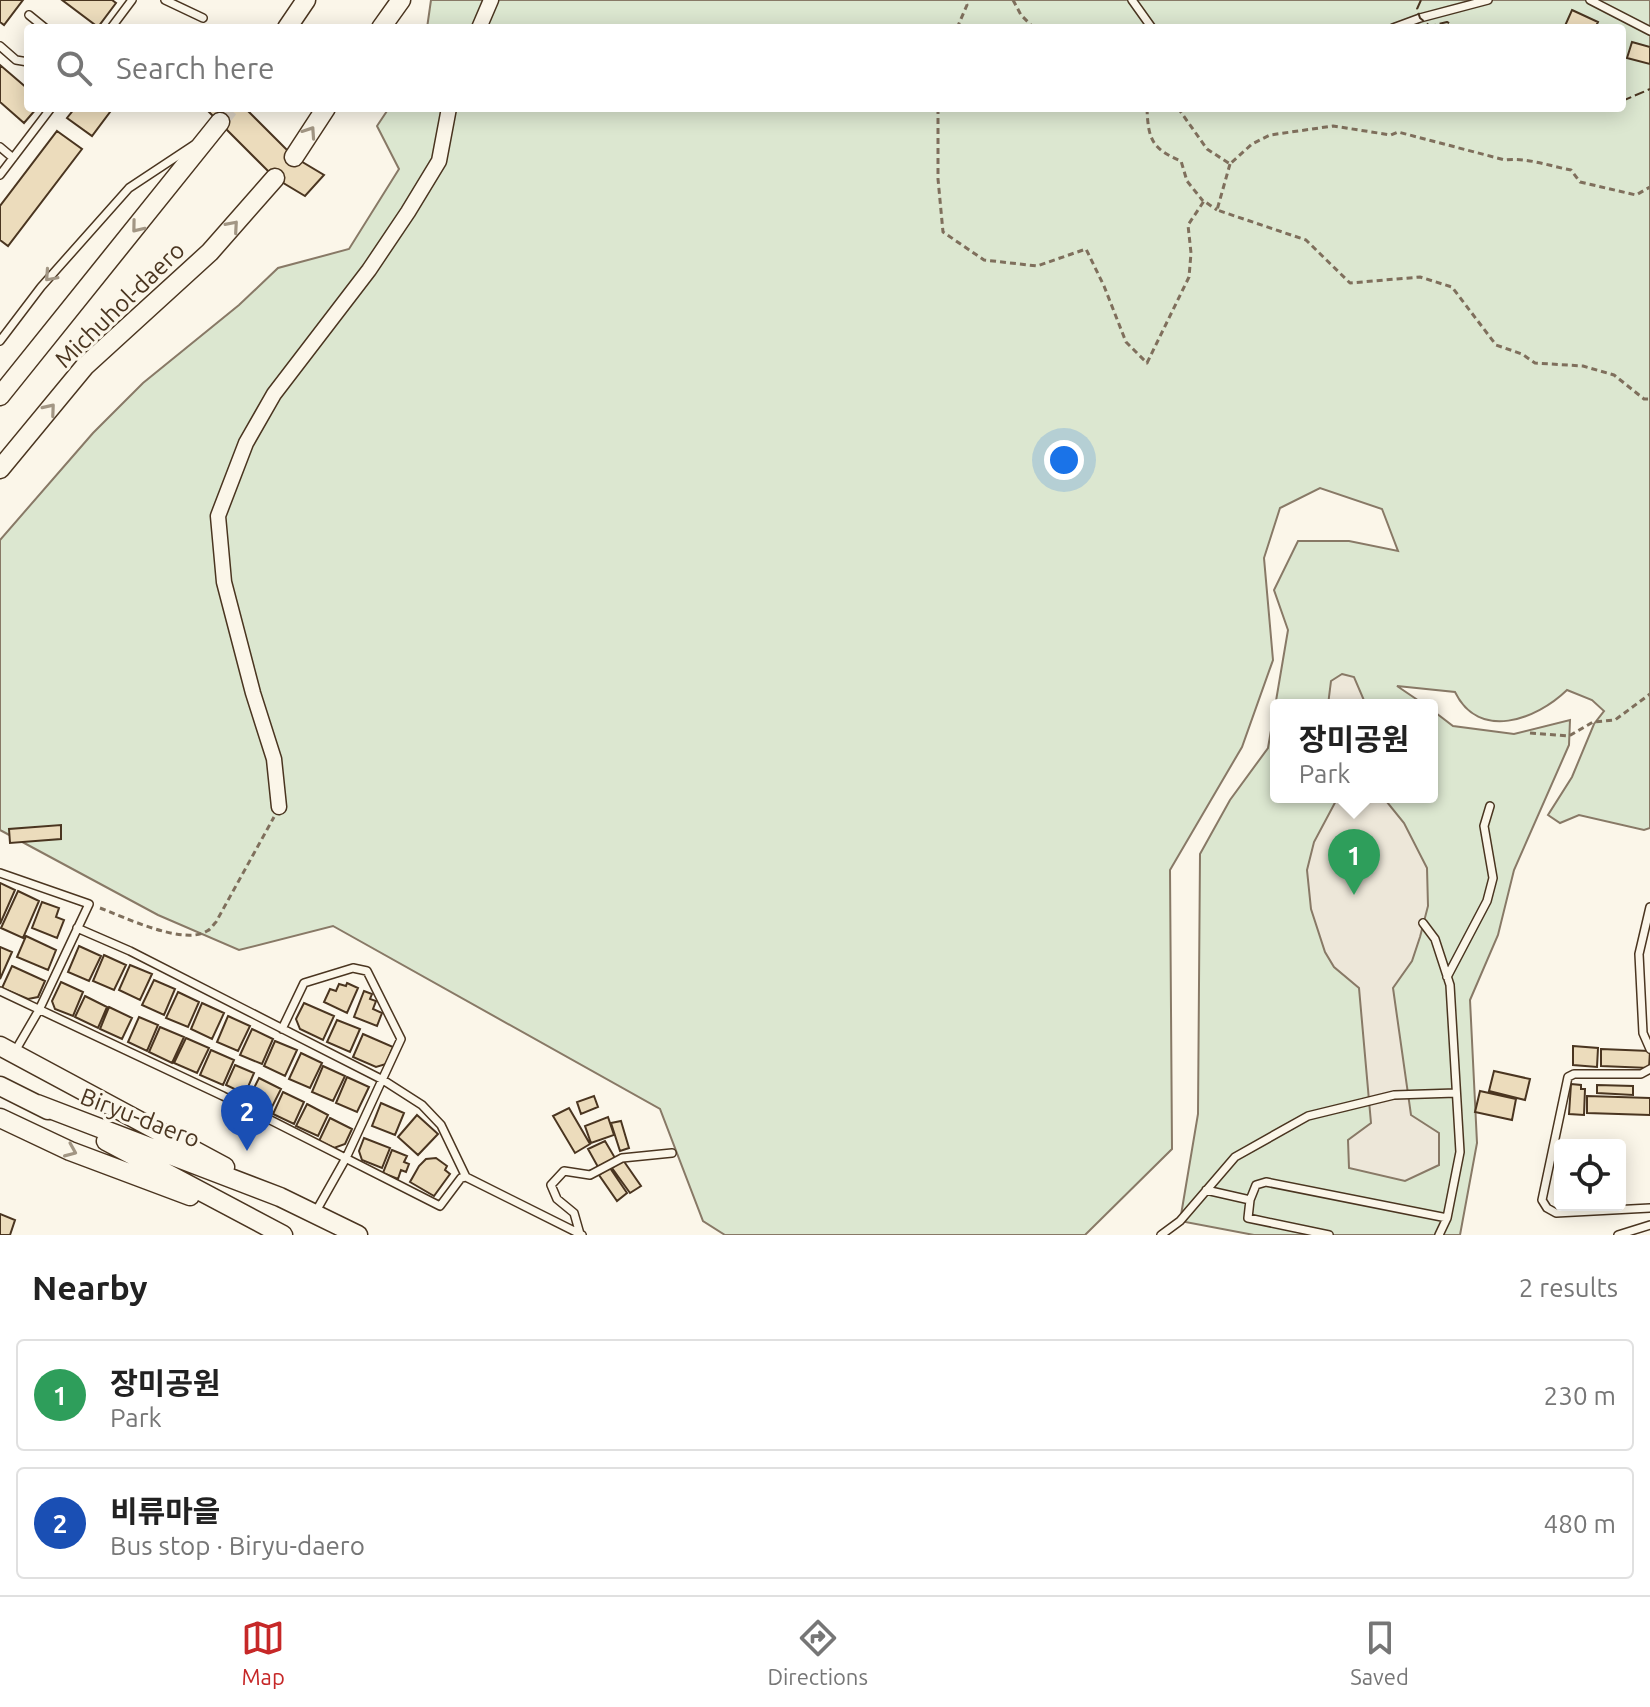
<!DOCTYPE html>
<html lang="en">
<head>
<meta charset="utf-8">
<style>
	body { margin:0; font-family:Ubuntu,"Noto Sans KR",sans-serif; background:#f6f6f6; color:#222 }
	.controls { position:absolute; right:24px; bottom:24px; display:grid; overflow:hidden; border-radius:8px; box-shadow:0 4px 20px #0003 }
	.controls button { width:72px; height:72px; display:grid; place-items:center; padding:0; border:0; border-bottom:2px solid #e0e0e0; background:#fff; color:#222; font:40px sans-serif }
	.you { position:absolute; left:1064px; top:460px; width:28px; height:28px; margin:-20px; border:6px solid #fff; border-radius:50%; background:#1a73e8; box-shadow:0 0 0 12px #1a73e833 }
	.badge { display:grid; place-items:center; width:52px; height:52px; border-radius:50%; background:#c62828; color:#fff; font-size:26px; font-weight:700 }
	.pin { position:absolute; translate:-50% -66px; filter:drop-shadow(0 2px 4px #0008) }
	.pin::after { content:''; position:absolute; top:42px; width:28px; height:24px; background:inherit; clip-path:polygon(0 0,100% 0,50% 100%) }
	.popup { position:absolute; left:1270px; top:699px; width:168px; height:104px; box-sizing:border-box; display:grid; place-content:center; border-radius:8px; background:#fff; filter:drop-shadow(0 2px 6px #0005); font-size:26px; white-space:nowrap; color:#767676 }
	.popup b { font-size:30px; color:#222 }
	.popup::after { content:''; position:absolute; left:50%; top:100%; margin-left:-16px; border:16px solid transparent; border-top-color:#fff }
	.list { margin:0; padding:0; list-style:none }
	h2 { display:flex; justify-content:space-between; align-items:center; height:104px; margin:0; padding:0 32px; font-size:34px }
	h2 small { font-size:26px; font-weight:400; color:#767676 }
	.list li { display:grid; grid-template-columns:52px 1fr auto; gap:24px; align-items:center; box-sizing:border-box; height:112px; margin:0 16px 16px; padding:0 16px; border:2px solid #e0e0e0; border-radius:8px }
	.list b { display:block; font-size:30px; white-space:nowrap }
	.list p { margin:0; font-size:26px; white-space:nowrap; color:#767676 }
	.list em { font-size:26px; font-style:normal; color:#767676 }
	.icon { flex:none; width:44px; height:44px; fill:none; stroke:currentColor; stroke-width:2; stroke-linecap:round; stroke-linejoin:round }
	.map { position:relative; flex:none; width:1650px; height:1235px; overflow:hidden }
	.search { position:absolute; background:#fff; box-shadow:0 4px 20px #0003; left:24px; right:24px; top:24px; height:88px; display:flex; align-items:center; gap:20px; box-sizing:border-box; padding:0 28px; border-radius:8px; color:#767676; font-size:30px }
	.sheet { height:360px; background:#fff }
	nav { display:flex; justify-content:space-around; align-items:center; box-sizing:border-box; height:112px; border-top:2px solid #e0e0e0; background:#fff; font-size:22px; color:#767676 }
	nav a { display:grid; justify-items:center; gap:4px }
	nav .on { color:#c62828 }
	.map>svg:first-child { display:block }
</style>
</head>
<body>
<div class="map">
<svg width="1650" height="1235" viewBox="0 0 1650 1235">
	<rect width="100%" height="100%" fill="#fbf6e9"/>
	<path fill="#dce7d0" stroke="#887966" stroke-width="2" d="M431 0H1650V828L1644 830 1579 815 1560 823 1548 815 1572 777 1594 724 1604 711 1592 700 1567 690C1536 720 1479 741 1455 692L1397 686 1425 705H1276V797H1432V710L1453 726 1514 734 1570 720 1569 745 1514 870 1498 935 1470 1000 1477 1143 1460 1235H1254L1180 1221 1198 1114 1200 854 1230 800 1268 748 1288 630 1274 590 1298 541H1349L1398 551 1382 509 1320 488 1280 508 1264 558 1273 660 1242 747 1170 870 1172 1149 1085 1235H725L703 1221 660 1109 333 926 239 950 158 915 0 830V540L93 433 143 383 239 305 278 268 349 249 399 169 377 126 389 108H1622V28H427Z"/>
	<path fill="#ede7d9" stroke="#887966" stroke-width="2" d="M1342 674 1354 677 1366 705H1328L1331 681Z
		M1338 797H1383L1404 823 1427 868 1428 906 1420 937 1412 961 1393 988 1411 1115 1439 1133V1165L1405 1181 1349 1168 1348 1140 1371 1123 1359 988 1334 967 1325 952 1311 909 1307 870 1314 842Z"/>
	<path fill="#ecdcbc" stroke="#4a3520" stroke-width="2" d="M0 0H23L4 25 0 22Z
		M62 0H112L116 3 98 27Z
		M1572 10 1598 22 1595 28H1564Z
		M1632 42 1650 47V64L1627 58Z
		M0 65 28 89V108H37L24 123 0 102Z
		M75 108H113L92 136 67 118Z
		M205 108H245L294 157 324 175 305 196 275 178Z
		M57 131 82 149 8 246 0 240V206Z
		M61 825V839L10 843 9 829Z
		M0 883 15 890 0 924Z
		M18 891 39 901 23 938 1 928Z
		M42 902 59 908 56 917 64 920 57 938 32 928Z
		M26 936 56 950 48 970 17 957Z
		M79 946 101 956 89 981 68 972Z
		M0 947 12 952 0 979Z
		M104 955 126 965 114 990 93 981Z
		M130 965 152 974 140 1000 119 990Z
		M12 966 45 981 38 997 28 999 2 988Z
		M154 980 175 989 164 1015 142 1005Z
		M61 982 83 992 73 1016 55 1009 52 1001Z
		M347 983 358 988 347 1013 324 1002 330 989 336 991 339 984 346 986Z
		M364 991 372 994 370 999 376 1001 373 1009 382 1013 377 1026 354 1017Z
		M178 992 199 1002 188 1027 166 1018Z
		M85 996 107 1007 98 1028 75 1017Z
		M202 1003 224 1013 212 1039 191 1029Z
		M304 1003 334 1016 323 1040 300 1029 296 1019Z
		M109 1007 132 1018 122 1039 100 1029Z
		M228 1016 250 1026 238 1051 217 1042Z
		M139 1017 158 1025 147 1051 128 1042Z
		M337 1020 360 1029 350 1052 327 1042Z
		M160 1027 184 1037 172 1063 149 1052Z
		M252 1029 273 1039 262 1064 240 1055Z
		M363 1034 393 1047 386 1064 376 1067 353 1057Z
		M186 1038 209 1048 197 1073 174 1063Z
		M275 1041 297 1050 285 1076 264 1066Z
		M1573 1046 1598 1048 1597 1067 1573 1065Z
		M1601 1049 1650 1051 1649 1068 1601 1066Z
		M211 1050 234 1060 223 1085 200 1075Z
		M301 1053 322 1063 310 1088 289 1079Z
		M235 1065 254 1073 245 1094 226 1085Z
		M323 1066 345 1076 333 1101 312 1092Z
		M1494 1071 1530 1079 1525 1100 1489 1091Z
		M347 1077 369 1087 357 1112 336 1103Z
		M259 1078 281 1089 270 1111 248 1100Z
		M1571 1084 1581 1085V1089H1585L1584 1115 1569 1114Z
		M1597 1085 1633 1086V1095L1597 1093Z
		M1480 1091 1516 1099 1512 1120 1475 1112Z
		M283 1092 304 1102 294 1124 273 1114Z
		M594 1096 598 1107 581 1114 577 1102Z
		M1587 1096 1650 1098V1115L1587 1113Z
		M381 1103 404 1113 395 1135 372 1126Z
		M307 1104 328 1115 318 1136 296 1126Z
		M569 1108 590 1144 575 1153 553 1116Z
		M417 1115 438 1134 418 1155 398 1137Z
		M608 1117 614 1135 591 1143 585 1126Z
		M330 1118 352 1129 345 1144 334 1148 319 1141Z
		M621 1121 629 1148 620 1151 611 1123Z
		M364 1138 390 1148 382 1168 362 1160 359 1151Z
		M605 1141 615 1158 598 1167 588 1149Z
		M392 1150 407 1156 404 1162 409 1164 406 1172 401 1170 398 1179 383 1173Z
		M436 1158 447 1166 445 1170 450 1174 434 1196 410 1182 419 1166 426 1159Z
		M623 1160 641 1186 630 1193 612 1168Z
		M610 1168 627 1193 617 1201 599 1175Z
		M0 1214 15 1220 10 1235H0Z"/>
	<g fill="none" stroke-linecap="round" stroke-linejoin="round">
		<path stroke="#d8cfc1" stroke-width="16" stroke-dasharray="16 8" stroke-linecap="butt" d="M220 122 231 108"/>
		<defs>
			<path id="service" d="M165 0 203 18
				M1132 0 1152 28
				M1590 0 1650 31
				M29 15 45 28
				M111 28 132 0
				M1393 28 1420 18 1488 0
				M0 46 16 60 28 62
				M0 147 13 158
				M0 175 51 108
				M0 341 41 287 129 188 194 145
				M0 873 89 904 39 1010 14 1053
				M1650 907 1639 954 1643 1033 1650 1049
				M1423 923 1435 939 1450 985 1460 1152 1447 1218 1439 1235
				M77 928 130 951 383 1080 422 1105 441 1125 466 1177 582 1235
				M1447 977 1487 901 1493 878 1484 826 1490 806
				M0 991 223 1096 440 1206 461 1178 466 1177
				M282 1029 304 983 353 968 367 971 401 1039 346 1158 315 1213
				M1650 1069 1641 1074H1574L1568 1077 1542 1200 1547 1208 1556 1213 1650 1208
				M1206 1190 1250 1200
				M580 1234 574 1213 557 1199 551 1185 564 1171 590 1175 622 1158 672 1153
				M1161 1235 1180 1221 1235 1157 1308 1116 1394 1095 1456 1093
				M1329 1235 1248 1218 1250 1200 1256 1185 1266 1182 1447 1218
				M1618 1235 1650 1225"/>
			<path id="minor" d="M479 28 491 0
				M279 807 274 759 253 693 224 582 218 516 246 443 274 394 369 270 408 212 439 161 449 108"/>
			<path id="secondary" d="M287 28 306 0
				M381 28 401 0
				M294 157 326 108
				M0 396 220 122
				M0 469 85 366 210 252 275 178
				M0 1046 225 1167
				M0 1086 48 1110
				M37 1104 280 1197 358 1235
				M0 1118 70 1151 190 1196
				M106 1141 283 1235"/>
		</defs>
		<use href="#service" stroke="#4a3520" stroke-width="10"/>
		<use href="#minor" stroke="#4a3520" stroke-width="17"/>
		<use href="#secondary" stroke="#4a3520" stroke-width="21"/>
		<path stroke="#7f6f5c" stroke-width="3" stroke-dasharray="6 4" stroke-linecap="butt" d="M1013 0 1021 15 1034 28
			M957 28 967 5 965 0
			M938 108V179L943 232 984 260 1037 266 1086 249 1104 286 1126 342 1147 363 1189 277 1191 253 1188 225 1204 201 1217 210
			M1147 108C1148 139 1152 149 1181 161L1187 181 1203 201
			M1178 108 1207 149 1230 164 1252 144 1270 135 1333 126 1391 135 1398 132 1505 160C1526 157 1549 166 1571 170L1580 182 1636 195 1650 187
			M1230 164 1217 210 1306 240 1350 283 1420 277 1452 287 1496 345 1522 354 1535 363 1583 366 1614 375 1644 399H1650
			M1530 733 1569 736 1593 722 1615 720 1650 694
			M100 908C124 917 184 946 207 931 211 929 213 925 216 922L274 817"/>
		<use href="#service" stroke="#fbf6e9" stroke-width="7"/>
		<use href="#minor" stroke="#fbf6e9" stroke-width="14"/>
		<use href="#secondary" stroke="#fbf6e9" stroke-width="18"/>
		<path stroke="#4a3520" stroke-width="2" stroke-dasharray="10 4" stroke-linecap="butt" d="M1421 0 1417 9 1420 18 1430 26 1447 22 1459 28
			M1622 101 1650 89"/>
	</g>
	<defs><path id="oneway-chevron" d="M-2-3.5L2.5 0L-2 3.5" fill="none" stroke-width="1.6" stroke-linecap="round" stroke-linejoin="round" transform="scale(2)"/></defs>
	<g stroke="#a29684">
		<use href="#oneway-chevron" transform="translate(310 132) rotate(-56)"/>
		<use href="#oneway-chevron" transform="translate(233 226) rotate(-49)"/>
		<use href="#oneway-chevron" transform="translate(137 227) rotate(129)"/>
		<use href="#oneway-chevron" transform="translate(50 276) rotate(132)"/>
		<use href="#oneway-chevron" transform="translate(50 409) rotate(-50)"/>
		<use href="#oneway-chevron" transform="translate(71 1151) rotate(23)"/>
	</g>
	<g text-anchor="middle" stroke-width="6" stroke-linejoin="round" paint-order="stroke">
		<g font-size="24" fill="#4a3520" stroke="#fbf6e9">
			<text transform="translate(120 305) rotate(-44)" y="8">Michuhol-daero</text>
			<text transform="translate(140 1118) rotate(21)" y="8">Biryu-daero</text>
		</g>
	</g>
</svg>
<div class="controls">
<button><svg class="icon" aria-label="locate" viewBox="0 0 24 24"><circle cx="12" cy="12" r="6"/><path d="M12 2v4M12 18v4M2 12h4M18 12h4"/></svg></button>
</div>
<div class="you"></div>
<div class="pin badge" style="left:1354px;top:895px;background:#2e9e5b">1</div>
<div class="popup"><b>장미공원</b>Park</div>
<div class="pin badge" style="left:247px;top:1151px;background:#1a4fb4">2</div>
<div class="search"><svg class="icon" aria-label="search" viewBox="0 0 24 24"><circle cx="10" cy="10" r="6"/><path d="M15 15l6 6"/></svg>Search here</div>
</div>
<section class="sheet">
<h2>Nearby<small>2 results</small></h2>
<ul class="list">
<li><span class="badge" style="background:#2e9e5b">1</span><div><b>장미공원</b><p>Park</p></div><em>230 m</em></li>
<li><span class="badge" style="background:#1a4fb4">2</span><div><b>비류마을</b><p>Bus stop · Biryu-daero</p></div><em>480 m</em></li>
</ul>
</section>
<nav>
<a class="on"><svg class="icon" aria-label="map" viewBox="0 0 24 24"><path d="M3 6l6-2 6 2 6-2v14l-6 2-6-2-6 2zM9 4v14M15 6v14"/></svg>Map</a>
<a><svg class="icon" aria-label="directions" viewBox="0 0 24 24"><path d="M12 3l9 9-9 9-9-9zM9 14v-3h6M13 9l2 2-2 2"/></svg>Directions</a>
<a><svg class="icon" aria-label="saved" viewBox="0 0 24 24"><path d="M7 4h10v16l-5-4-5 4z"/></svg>Saved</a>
</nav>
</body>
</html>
